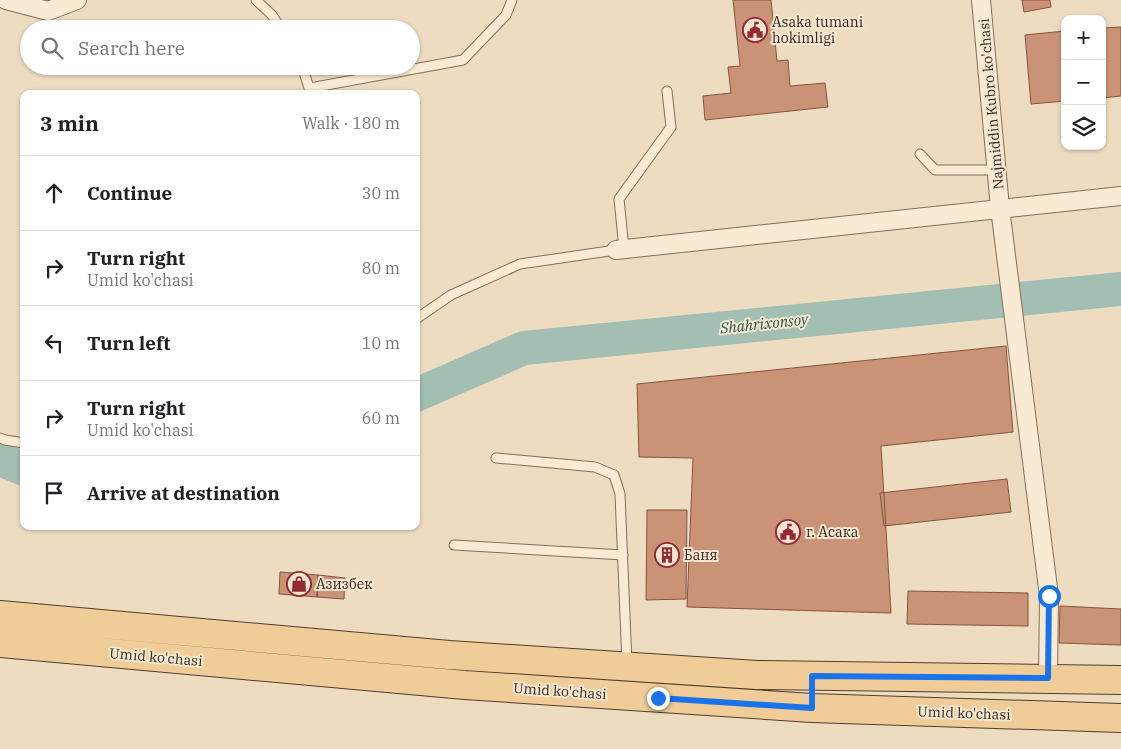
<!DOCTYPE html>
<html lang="en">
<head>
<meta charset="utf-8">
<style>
	body { margin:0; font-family:"IBM Plex Serif",serif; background:#f6f6f6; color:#202124 }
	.controls { position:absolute; right:15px; top:15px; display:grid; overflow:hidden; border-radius:10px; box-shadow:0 1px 4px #0004 }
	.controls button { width:45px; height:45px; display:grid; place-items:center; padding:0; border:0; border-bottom:1px solid #e0e0e0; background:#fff; color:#202124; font:25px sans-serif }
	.stop { position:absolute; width:15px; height:15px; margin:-11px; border:4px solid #1a73e8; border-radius:50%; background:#fff }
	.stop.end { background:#1a73e8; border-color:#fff; box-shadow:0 1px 5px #0008 }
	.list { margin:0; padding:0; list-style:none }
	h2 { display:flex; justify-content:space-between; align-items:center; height:65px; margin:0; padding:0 20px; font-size:21px }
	h2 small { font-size:16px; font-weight:400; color:#757577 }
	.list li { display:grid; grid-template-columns:32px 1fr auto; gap:15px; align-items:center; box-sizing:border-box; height:75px; padding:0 20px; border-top:1px solid #e0e0e0 }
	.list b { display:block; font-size:19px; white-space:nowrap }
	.list p { margin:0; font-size:16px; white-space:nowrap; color:#757577 }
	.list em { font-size:16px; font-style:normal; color:#757577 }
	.icon { flex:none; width:28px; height:28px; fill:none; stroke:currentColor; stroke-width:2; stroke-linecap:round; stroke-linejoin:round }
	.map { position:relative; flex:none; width:1121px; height:749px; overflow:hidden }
	.search { position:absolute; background:#fff; box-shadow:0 1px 4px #0004; left:20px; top:20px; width:400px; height:55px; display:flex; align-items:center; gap:12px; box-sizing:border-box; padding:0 18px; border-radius:28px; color:#757577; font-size:19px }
	.panel { position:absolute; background:#fff; box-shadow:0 1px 4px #0004; left:20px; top:90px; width:400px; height:440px; border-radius:10px }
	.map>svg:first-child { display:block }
</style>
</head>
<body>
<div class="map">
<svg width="1121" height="749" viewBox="0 0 1121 749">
	<rect width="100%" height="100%" fill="#eddcc0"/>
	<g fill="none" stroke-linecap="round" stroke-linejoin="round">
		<path stroke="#a3bfb4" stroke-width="34" d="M416 395 524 348 1121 289
			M0 459 24 469"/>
	</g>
	<path fill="#ca9377" stroke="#84553f" d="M733 0H771L777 61 788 60 790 86 825 83 828 107 705 120 703 96 731 93 728 67 740 66Z
		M1022 0H1050L1051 7 1024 12Z
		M1121 27V96L1102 98V28Z
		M1065 31V101L1031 104 1025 35Z
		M1006 346 1013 432 881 446 891 613 687 607 693 458 639 457 637 384Z
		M1007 479 1011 512 884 526 880 493Z
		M647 510H687L686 599 646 600Z
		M280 572 318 575 317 597 279 594Z
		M318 575 345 578 344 599 317 597Z
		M908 591 1028 593V626L907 624Z
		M1060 606 1121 609V645L1059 643Z"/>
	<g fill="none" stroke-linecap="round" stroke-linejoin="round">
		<defs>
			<path id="lane" d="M256 0 272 15 281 29
				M302 66 311 94
				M310 88 463 60 506 15 512 0
				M920 154 935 170H996
				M624 249 619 199 671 127 667 91
				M416 319 451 295 520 264 616 250
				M0 438 5 440 24 443
				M496 458 595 467 614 475 620 494 627 664
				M454 545 623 555"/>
			<path id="street" d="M6 0 48 11 77 0
				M981 0 1000 208 1049 596 1048 678
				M616 250 1121 196"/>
			<path id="primary" d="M0 615 449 655 757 675 1121 680
				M0 643 465 685 812 708 1121 718"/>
		</defs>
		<use href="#lane" stroke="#856d59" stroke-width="11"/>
		<use href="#street" stroke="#856d59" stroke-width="20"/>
		<use href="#primary" stroke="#533c2d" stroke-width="30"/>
		<use href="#lane" stroke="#f8ead3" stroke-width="9"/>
		<use href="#street" stroke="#f8ead3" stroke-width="18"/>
		<use href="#primary" stroke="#f0cd98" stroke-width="28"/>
	</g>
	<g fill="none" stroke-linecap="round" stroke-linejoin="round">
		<path stroke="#1a73e8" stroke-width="6" d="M658 698 812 708V676L1048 678 1049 596"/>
	</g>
	<defs>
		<symbol id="civic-ring" viewBox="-11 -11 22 22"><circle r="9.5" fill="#f4e7d0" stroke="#932a33" stroke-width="1.5"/><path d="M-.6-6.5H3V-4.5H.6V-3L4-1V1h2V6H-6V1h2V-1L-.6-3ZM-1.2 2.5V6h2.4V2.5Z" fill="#932a33"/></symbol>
		<symbol id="building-ring" viewBox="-11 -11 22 22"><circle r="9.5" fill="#f4e7d0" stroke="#932a33" stroke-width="1.5"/><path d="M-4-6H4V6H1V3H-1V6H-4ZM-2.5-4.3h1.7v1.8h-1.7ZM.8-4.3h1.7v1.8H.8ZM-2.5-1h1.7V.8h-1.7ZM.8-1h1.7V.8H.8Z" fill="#932a33"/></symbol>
		<symbol id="shop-ring" viewBox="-11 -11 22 22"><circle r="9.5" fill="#f4e7d0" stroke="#932a33" stroke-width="1.5"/><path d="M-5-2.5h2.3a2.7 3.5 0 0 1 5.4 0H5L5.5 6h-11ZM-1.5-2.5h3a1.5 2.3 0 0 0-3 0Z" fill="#932a33"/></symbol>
	</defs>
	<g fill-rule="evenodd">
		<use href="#civic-ring" x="741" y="16" width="28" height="28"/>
		<use href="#civic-ring" x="774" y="518" width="28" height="28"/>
		<use href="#building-ring" x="653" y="541" width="28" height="28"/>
		<use href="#shop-ring" x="285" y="570" width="28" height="28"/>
	</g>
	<g text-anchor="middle" stroke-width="4" stroke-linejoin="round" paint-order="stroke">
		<g font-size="14" fill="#35271d" stroke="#f4e7d0" text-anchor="start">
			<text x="772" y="27">Asaka tumani<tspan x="772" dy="16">hokimligi</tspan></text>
			<text x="806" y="537">г. Асака</text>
			<text x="684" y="560">Баня</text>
			<text x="316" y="589">Азизбек</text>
		</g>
		<g font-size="14" fill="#35271d" stroke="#f4e7d0">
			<text transform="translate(991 104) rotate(-95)" y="5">Najmiddin Kubro ko'chasi</text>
			<text transform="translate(156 657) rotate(5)" y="5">Umid ko'chasi</text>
			<text transform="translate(560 691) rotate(4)" y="5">Umid ko'chasi</text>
			<text transform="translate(964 713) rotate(2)" y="5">Umid ko'chasi</text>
		</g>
		<g font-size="15" font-style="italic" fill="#2c554f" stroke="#f4e7d0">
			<text transform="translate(764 324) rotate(-6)" y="5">Shahrixonsoy</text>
		</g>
	</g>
</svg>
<div class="controls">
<button>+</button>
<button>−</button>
<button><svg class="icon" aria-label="layers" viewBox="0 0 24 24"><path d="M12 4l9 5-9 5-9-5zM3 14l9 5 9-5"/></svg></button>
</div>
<div class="stop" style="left:1049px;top:596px"></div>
<div class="stop end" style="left:658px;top:698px"></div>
<div class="search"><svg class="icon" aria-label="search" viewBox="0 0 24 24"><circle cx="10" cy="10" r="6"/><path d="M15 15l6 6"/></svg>Search here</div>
<section class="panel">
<h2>3 min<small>Walk · 180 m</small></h2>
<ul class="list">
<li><svg class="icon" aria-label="ahead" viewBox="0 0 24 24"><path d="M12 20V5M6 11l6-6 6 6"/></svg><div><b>Continue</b></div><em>30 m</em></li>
<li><svg class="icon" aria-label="right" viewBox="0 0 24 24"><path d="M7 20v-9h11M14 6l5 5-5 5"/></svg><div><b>Turn right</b><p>Umid ko'chasi</p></div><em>80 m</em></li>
<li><svg class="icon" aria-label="left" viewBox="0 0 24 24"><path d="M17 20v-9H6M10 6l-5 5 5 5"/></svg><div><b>Turn left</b></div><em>10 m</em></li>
<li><svg class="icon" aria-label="right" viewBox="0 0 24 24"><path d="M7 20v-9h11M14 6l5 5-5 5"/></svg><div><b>Turn right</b><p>Umid ko'chasi</p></div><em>60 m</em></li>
<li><svg class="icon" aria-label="arrive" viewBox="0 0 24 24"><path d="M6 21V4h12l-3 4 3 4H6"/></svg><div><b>Arrive at destination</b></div></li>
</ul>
</section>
</div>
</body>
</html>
